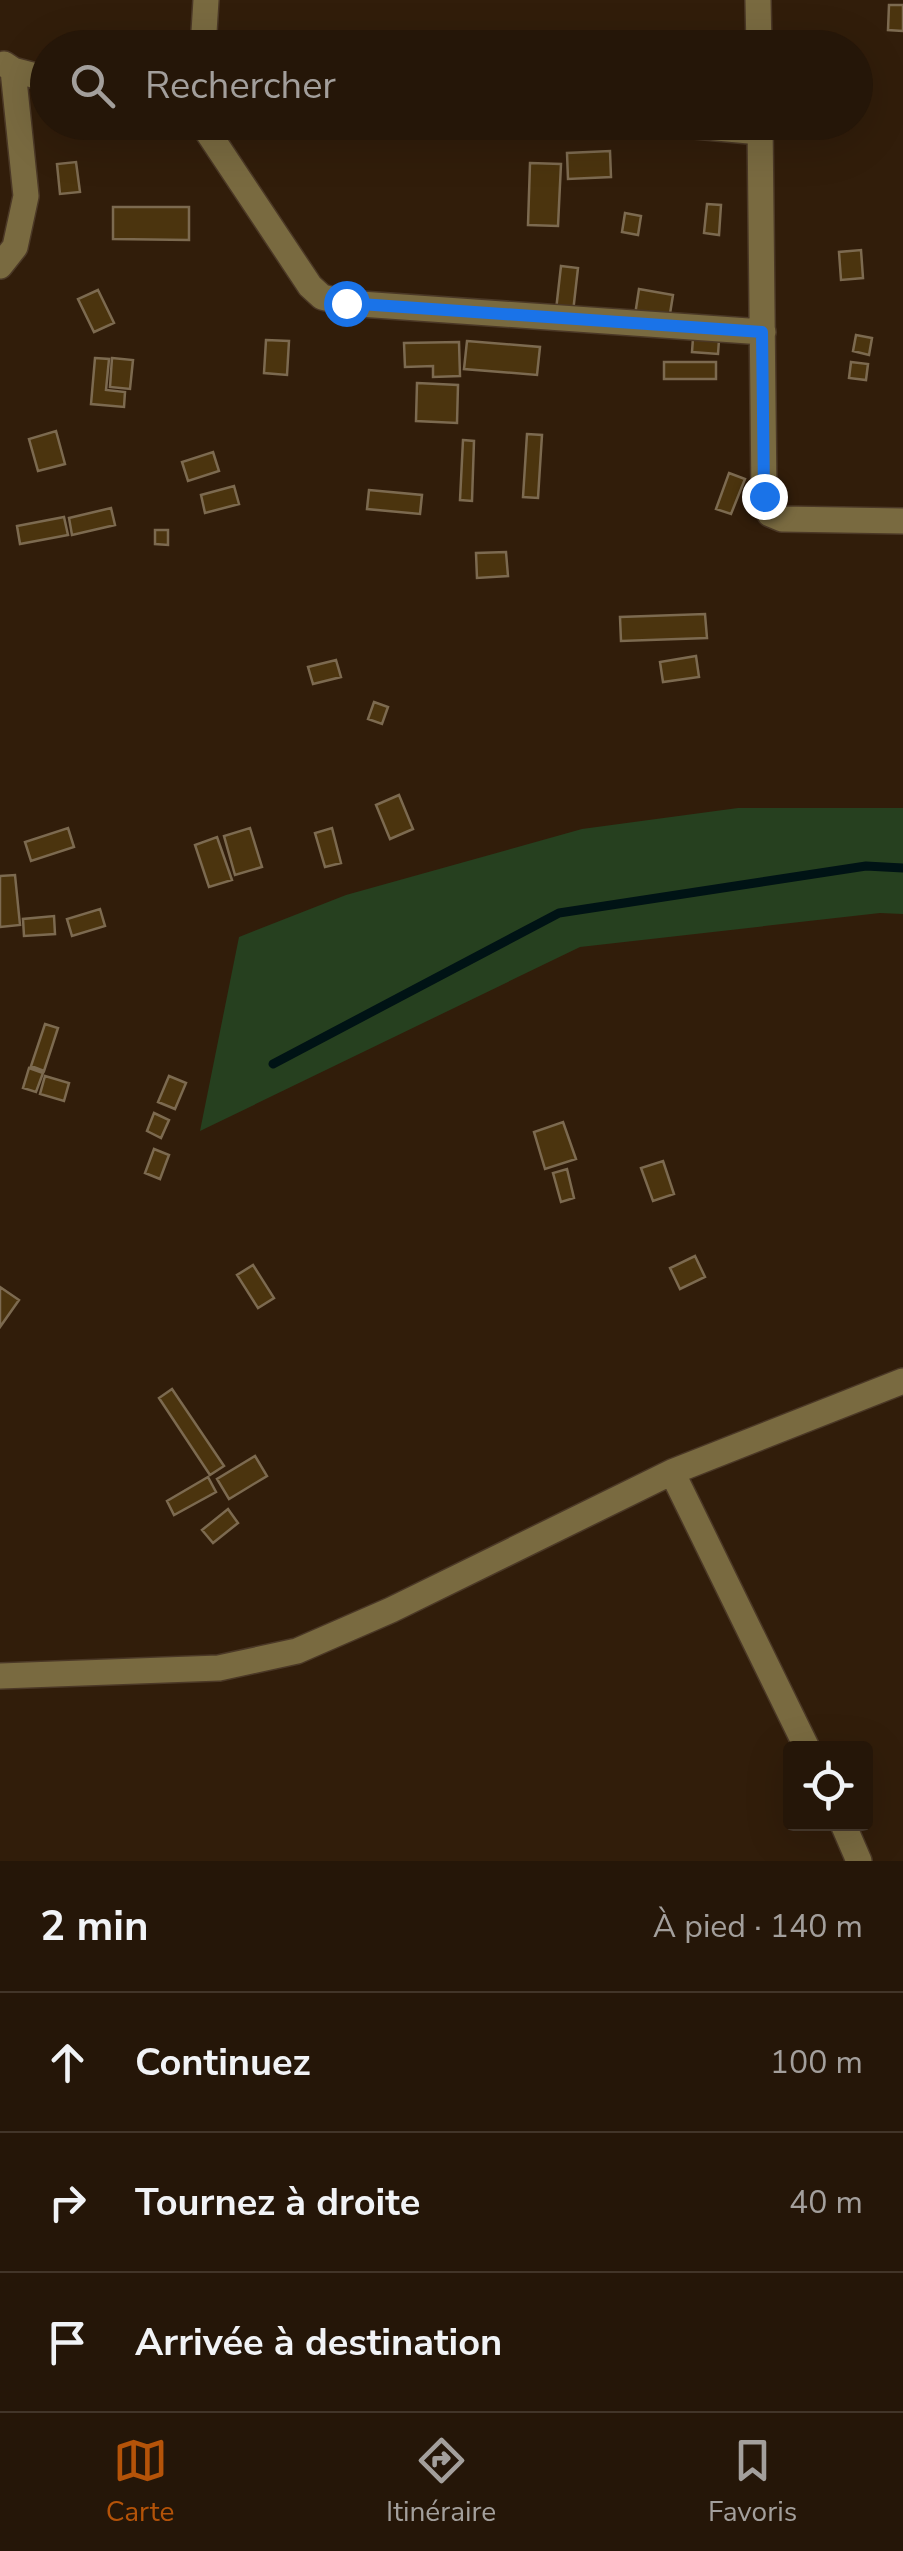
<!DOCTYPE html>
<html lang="fr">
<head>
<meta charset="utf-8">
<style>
	body { margin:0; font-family:"Nunito Sans",sans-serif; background:#312316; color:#f1f3f6 }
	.controls { position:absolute; right:30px; bottom:30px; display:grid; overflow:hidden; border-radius:10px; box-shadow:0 10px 40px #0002 }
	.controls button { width:90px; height:90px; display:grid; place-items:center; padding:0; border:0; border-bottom:2px solid #423529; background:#251608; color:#f1f3f6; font:50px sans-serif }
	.stop { position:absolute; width:30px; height:30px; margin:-22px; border:8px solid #1a73e8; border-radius:50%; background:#fff }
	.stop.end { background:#1a73e8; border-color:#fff; box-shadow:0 2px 10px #0008 }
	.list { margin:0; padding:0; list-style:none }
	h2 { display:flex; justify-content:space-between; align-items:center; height:130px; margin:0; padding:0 40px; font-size:42px }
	h2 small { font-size:32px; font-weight:400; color:#a39f9c }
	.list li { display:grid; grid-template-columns:65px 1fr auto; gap:30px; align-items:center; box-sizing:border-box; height:140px; padding:0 40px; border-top:2px solid #423529 }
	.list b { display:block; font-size:38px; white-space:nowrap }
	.list em { font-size:32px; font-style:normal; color:#a39f9c }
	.icon { flex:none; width:55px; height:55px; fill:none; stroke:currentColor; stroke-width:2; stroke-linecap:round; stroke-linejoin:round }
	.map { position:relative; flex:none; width:903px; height:1861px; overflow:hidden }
	.search { position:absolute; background:#251608; box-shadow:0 10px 40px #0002; left:30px; right:30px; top:30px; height:110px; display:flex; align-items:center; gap:25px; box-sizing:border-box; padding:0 35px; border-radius:55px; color:#a39f9c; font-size:38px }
	.sheet { height:550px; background:#251608 }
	nav { display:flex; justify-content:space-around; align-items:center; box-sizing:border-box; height:140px; border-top:2px solid #423529; background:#251608; font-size:28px; color:#a39f9c }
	nav a { display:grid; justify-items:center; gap:5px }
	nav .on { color:#b45309 }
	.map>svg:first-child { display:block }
</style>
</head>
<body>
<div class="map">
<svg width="903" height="1861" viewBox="0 0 903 1861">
	<rect width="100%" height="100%" fill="#311d0a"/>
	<path fill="#26401f" d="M738 808H903V914L880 913 580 947 200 1131 239 937 346 895 582 829Z"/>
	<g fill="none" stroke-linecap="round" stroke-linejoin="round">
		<path stroke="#001315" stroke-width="9" d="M273 1064 559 913 866 866 903 868"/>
	</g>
	<path fill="#4b340e" stroke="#7c6a50" stroke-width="2.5" d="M889 5H903V31L888 30Z
		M610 151 611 177 568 179 567 153Z
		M76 162 80 192 60 194 57 164Z
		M530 163 561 164 558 226 528 225Z
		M707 204 721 205 719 235 704 233Z
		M113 207H189V240L113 239Z
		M625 213 641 216 638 235 622 232Z
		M861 250 863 278 841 280 839 252Z
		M561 266 578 268 573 312 556 310Z
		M639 289 673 295 669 320 635 315Z
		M98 290 114 323 94 332 78 299Z
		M856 335 872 338 869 355 853 351Z
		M693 338 719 340 718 354 692 352Z
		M266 340 289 341 287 375 264 373Z
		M467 341 540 347 537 375 464 369Z
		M459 342 460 376 433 377V366L405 367 404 343Z
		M95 358 109 359 106 390 125 392 124 407 91 404Z
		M112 358 133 360 130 389 110 387Z
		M664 362H716V379H664Z
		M851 362 868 364 866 380 849 378Z
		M417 383 458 385 457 423 416 421Z
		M56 431 65 464 38 471 29 439Z
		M527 434 542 435 538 498 523 497Z
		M463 440 474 441 472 501 460 500Z
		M213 452 219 471 188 481 182 462Z
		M729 473 745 479 731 514 716 509Z
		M234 486 239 504 205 513 201 495Z
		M369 490 422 495 420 514 367 509Z
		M111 508 115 525 72 535 69 518Z
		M64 517 68 535 20 544 17 526Z
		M155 530H168V545L155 544Z
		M506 552 508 576 477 578 476 553Z
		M705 614 707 638 621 641 620 617Z
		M696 656 699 677 663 682 660 662Z
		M336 660 341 677 313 684 308 667Z
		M374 702 388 707 382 724 368 719Z
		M399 795 413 829 390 839 376 805Z
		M68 828 74 847 31 861 25 842Z
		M250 828 262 867 235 875 224 836Z
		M332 828 341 863 325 867 315 833Z
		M217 837 232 880 209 887 195 845Z
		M15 875 20 925 0 927V876Z
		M100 909 105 926 72 936 67 919Z
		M54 916 55 934 24 936 23 919Z
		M45 1024 58 1028 44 1071 31 1066Z
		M29 1068 43 1073 36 1092 23 1088Z
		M45 1076 69 1083 64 1101 40 1094Z
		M169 1076 186 1083 175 1109 158 1102Z
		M154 1113 169 1120 161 1138 147 1131Z
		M563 1122 576 1159 545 1169 534 1132Z
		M154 1149 169 1155 160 1179 145 1173Z
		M663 1161 674 1194 653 1201 641 1168Z
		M567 1169 574 1198 561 1202 553 1173Z
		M695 1256 705 1277 680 1289 670 1268Z
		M253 1265 274 1298 258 1308 237 1275Z
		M0 1287 19 1300 0 1327Z
		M172 1389 224 1466 210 1475 159 1398Z
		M255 1456 267 1476 229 1499 217 1479Z
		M208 1477 216 1492 174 1515 167 1501Z
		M228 1509 238 1523 213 1543 202 1530Z"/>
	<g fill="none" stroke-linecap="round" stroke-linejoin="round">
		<defs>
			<path id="minor" d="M758 0 759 48
				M203 48 206 0
				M4 64 13 70 48 79
				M201 122 310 286 322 297 346 303 763 332
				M652 122 760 132
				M760 122 764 496 770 514 782 519 903 521
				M0 266 15 247 26 196 13 70
				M672 1472 807 1748
				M0 1676 219 1668 297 1651 391 1610 672 1472 903 1381
				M843 1824 859 1861"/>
		</defs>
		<use href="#minor" stroke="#4b3826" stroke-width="28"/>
		<use href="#minor" stroke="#796a40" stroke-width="25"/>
	</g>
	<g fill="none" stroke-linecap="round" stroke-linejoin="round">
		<path stroke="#1a73e8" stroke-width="12" d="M346 303 762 332 764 496"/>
	</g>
</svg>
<div class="controls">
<button><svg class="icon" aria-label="locate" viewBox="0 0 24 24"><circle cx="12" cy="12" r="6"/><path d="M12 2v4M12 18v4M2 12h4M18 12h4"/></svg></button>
</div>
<div class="stop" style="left:346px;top:303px"></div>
<div class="stop end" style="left:764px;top:496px"></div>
<div class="search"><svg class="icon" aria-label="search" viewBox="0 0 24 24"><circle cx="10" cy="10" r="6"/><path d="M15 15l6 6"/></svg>Rechercher</div>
</div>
<section class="sheet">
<h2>2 min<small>À pied · 140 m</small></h2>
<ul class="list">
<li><svg class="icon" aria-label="ahead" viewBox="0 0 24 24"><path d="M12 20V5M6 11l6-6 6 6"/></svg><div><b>Continuez</b></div><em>100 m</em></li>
<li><svg class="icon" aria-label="right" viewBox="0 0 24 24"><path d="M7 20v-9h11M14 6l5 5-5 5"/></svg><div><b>Tournez à droite</b></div><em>40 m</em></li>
<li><svg class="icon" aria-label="arrive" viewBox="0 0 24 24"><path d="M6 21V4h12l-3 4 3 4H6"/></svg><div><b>Arrivée à destination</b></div></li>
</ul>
</section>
<nav>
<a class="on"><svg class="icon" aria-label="map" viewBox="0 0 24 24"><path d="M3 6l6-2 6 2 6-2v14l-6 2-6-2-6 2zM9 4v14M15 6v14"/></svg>Carte</a>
<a><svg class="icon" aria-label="directions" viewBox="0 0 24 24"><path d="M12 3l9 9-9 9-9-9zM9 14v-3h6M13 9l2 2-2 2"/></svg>Itinéraire</a>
<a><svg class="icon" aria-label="saved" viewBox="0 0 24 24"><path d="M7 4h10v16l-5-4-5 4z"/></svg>Favoris</a>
</nav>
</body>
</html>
